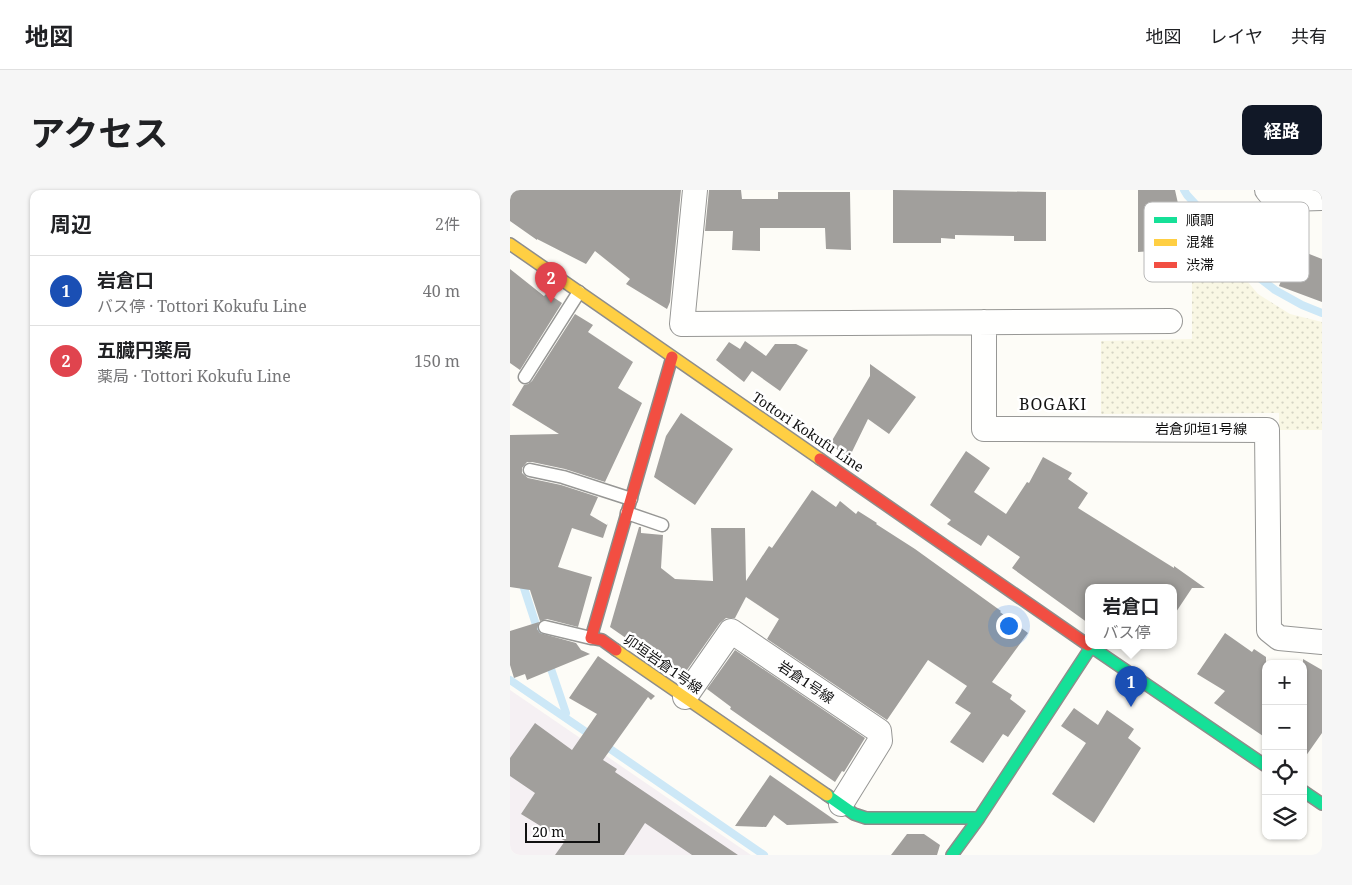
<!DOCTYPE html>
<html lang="ja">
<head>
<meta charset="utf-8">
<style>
	body { margin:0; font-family:"Noto Serif","Noto Sans JP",serif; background:#f6f6f6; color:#202124 }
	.controls { position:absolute; right:15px; bottom:15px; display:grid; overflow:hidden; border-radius:10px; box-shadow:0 1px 4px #0004 }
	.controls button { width:45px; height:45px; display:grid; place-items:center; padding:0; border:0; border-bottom:1px solid #e0e0e0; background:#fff; color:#202124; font:25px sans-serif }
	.scale { position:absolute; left:15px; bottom:12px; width:75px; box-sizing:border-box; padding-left:5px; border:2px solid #111; border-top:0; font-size:14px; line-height:18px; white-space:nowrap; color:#111; -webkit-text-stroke:4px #fff; paint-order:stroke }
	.you { position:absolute; left:498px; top:435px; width:18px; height:18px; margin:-12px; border:4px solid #fff; border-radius:50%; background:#1a73e8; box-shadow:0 0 0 8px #1a73e833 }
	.badge { display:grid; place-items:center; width:32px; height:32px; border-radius:50%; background:#111827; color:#fff; font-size:16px; font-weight:700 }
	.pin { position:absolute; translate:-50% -41px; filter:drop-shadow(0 1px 2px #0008) }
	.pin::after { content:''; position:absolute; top:26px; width:18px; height:15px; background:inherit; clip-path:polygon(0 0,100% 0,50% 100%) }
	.popup { position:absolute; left:575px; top:394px; width:92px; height:65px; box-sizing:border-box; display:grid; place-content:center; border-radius:10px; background:#fff; filter:drop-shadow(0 1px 4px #0005); font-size:16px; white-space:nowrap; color:#757577 }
	.popup b { font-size:19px; color:#202124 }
	.popup::after { content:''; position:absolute; left:50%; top:100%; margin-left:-10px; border:10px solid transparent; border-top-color:#fff }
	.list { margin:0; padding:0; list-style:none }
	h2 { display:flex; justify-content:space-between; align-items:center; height:65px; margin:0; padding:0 20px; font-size:21px }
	h2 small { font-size:16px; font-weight:400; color:#757577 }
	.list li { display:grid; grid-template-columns:32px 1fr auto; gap:15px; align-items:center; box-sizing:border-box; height:70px; padding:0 20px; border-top:1px solid #e0e0e0 }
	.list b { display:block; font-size:19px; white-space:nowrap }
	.list p { margin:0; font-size:16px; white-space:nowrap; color:#757577 }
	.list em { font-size:16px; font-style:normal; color:#757577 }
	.icon { flex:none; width:28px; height:28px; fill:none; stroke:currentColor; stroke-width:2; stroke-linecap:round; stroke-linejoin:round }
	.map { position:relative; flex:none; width:812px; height:665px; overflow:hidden; border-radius:10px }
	header { display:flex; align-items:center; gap:30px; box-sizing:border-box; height:70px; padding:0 25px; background:#fff; border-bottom:1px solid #e0e0e0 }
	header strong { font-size:24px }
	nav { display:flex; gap:28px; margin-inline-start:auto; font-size:18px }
	.intro { display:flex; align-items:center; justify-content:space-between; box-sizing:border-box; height:120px; padding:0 30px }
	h1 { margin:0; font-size:35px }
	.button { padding:12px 22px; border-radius:10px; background:#111827; color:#fff; font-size:18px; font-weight:700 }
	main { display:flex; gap:30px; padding:0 30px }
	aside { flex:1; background:#fff; border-radius:10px; box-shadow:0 1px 4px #0004 }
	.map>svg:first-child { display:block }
</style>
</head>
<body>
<header>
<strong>地図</strong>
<nav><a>地図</a><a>レイヤ</a><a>共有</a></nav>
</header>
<div class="intro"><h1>アクセス</h1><a class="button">経路</a></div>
<main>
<aside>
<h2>周辺<small>2件</small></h2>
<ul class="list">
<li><span class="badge" style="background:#1a4fb4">1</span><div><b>岩倉口</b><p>バス停 · Tottori Kokufu Line</p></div><em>40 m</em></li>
<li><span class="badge" style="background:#e0444e">2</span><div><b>五臓円薬局</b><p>薬局 · Tottori Kokufu Line</p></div><em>150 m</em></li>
</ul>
</aside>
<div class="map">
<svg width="812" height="665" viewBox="0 0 812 665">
	<defs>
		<pattern id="farmland-dots" width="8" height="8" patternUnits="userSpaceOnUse" patternTransform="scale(1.25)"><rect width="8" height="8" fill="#f9f7e4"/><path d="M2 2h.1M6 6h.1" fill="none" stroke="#d4d3c3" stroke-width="1.8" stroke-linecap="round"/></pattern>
	</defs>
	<rect width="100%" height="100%" fill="#fdfcf7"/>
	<path fill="#f5f0f3" d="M0 500 241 665H0Z"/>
	<path fill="url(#farmland-dots)" d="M721 72 748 104 780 124 812 132V240H769V223L591 224V151L682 149V74Z"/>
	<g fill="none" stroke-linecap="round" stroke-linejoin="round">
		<path stroke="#cde8f7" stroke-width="8" d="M674 0 677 5 721 53 738 79 765 100 792 115 812 123
			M11 389 31 450
			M38 470 56 523
			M0 490 82 546
			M93 554 254 665"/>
	</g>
	<path fill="#a19f9c" d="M0 0H171L160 112 157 119 116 94 120 89 85 61 76 74 27 49V50L0 31Z
		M199 0H231L232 9H268V2H340L341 60 316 59 315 38H250V61L222 60 223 41H195Z
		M383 0 536 2V51H504V46L445 45V49L431 48V53H383Z
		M628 0H665L671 27 689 26 716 56 628 62Z
		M784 58 812 69V112L769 96Z
		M0 79 34 106 37 103 52 113 10 180 0 173Z
		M65 124 83 135 78 142 123 172 108 198 132 213 95 292 55 279 22 272H17L12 278V283L18 288 51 295 88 307 80 325 97 335 98 333 93 348 62 338 48 377 82 387 68 437 37 429 30 431 20 400 0 397V245L49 244 2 215 14 195 18 194 22 191Z
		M235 151 256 166 265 154H286L298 160 270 201 242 181 234 192 206 170 219 152 230 159Z
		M360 174 406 207 379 244 358 229 339 268 320 254 360 186Z
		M171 223 223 259 185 315 144 287 156 246Z
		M456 261 480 278 464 302 496 324 517 292 519 293 533 267 562 283 558 289 578 303 568 318 664 378V376L695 398H682L664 425V398H578V433L502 378 510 367 478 345 471 356 437 334 441 330 420 315Z
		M302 300 326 317 330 311 346 324 348 321 367 333 366 334 405 359 491 421 490 422 518 443 482 492 502 505 500 509 516 521 498 547 493 544 473 573 440 552 461 523 445 513 457 496 418 470 377 530 257 449 269 429 236 407 225 428H216L210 433 172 487 100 437 129 337H131V343L153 345 151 378 165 389 203 391 201 338H235L236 391 259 356 262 358Z
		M29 432 27 439 30 443 66 453 71 460 80 464 17 490 15 484 4 488 0 475V441Z
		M715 443 742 462 744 459 756 467V548L704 513 715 501 687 484Z
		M225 460 355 548 334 582 332 581 325 592 220 519 221 517 197 499Z
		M88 466 145 506 141 510 138 507 93 570 107 579 105 582 228 665H182L135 633 114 665H45L55 651 11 624 25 603 0 586V568L25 533 62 560 87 524 59 508Z
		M793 469 812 480V543L793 570Z
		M564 518 588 535 597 520 624 539 618 548 631 558 584 633 542 604 576 553 551 536Z
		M260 585 329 633 277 635 264 625 256 637 225 636Z
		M397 644H414L430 655 427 665H381Z"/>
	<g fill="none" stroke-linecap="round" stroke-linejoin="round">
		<defs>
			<path id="lane" d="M15 187 69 102
				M20 280 53 287 121 309
				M117 323 152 335
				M35 437 81 448"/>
			<path id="street" d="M185 0 172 134 660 131
				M757 0 762 6 778 9 812 8
				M474 132V239L757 240 759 440 769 448 812 452
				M175 507 221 441 369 541 370 551 331 614"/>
			<path id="fast" d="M580 456 756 576
				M793 601 812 614
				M317 605 344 624 356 628H469
				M442 665 469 628 581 457"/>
			<path id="slow" d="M0 54 310 269
				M106 460 317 605"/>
			<path id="jam" d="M310 269 578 455
				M106 460 92 450 81 448 162 167"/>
		</defs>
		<use href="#lane" stroke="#979795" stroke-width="15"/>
		<use href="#street" stroke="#979795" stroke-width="26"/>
		<use href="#fast" stroke="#8e8d8b" stroke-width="14"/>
		<use href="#slow" stroke="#8e8d8b" stroke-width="14"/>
		<use href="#jam" stroke="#8e8d8b" stroke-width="14"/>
		<use href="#lane" stroke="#fffffe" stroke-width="12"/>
		<use href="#street" stroke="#fffffe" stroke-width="24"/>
		<use href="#fast" stroke="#16e098" stroke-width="11"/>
		<use href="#slow" stroke="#ffcf43" stroke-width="11"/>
		<use href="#jam" stroke="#f24e42" stroke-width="11"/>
	</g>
	<g text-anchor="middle" stroke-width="5" stroke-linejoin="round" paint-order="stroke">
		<g font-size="14" fill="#111" stroke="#fff">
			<text x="691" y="244">岩倉卯垣1号線</text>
			<text transform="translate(298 242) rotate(34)" y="5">Tottori Kokufu Line</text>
			<text transform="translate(153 474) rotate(35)" y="5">卯垣岩倉1号線</text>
			<text transform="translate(296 492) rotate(34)" y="5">岩倉1号線</text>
		</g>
		<g font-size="16" letter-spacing="1" fill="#111" stroke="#fff">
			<text x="543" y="220">BOGAKI</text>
		</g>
	</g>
	<rect x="634" y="12" width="165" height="80" rx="8" fill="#fff" stroke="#b8b8b8" stroke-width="1"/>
	<rect x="644" y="27" width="23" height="6" fill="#16e098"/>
	<rect x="644" y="49" width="23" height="7" fill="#ffcf43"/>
	<rect x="644" y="72" width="23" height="6" fill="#f24e42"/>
	<g font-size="14" fill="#111">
		<text x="676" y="35">順調</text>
		<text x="676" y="57">混雑</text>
		<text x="676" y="80">渋滞</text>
	</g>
</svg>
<div class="controls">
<button>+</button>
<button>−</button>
<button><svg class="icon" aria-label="locate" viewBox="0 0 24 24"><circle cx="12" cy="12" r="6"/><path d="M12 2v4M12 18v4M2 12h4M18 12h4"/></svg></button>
<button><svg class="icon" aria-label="layers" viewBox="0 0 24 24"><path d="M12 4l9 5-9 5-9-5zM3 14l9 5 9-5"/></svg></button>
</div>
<div class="scale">20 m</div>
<div class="you"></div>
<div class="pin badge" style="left:621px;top:517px;background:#1a4fb4">1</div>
<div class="popup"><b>岩倉口</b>バス停</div>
<div class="pin badge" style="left:41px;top:113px;background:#e0444e">2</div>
</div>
</main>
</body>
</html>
